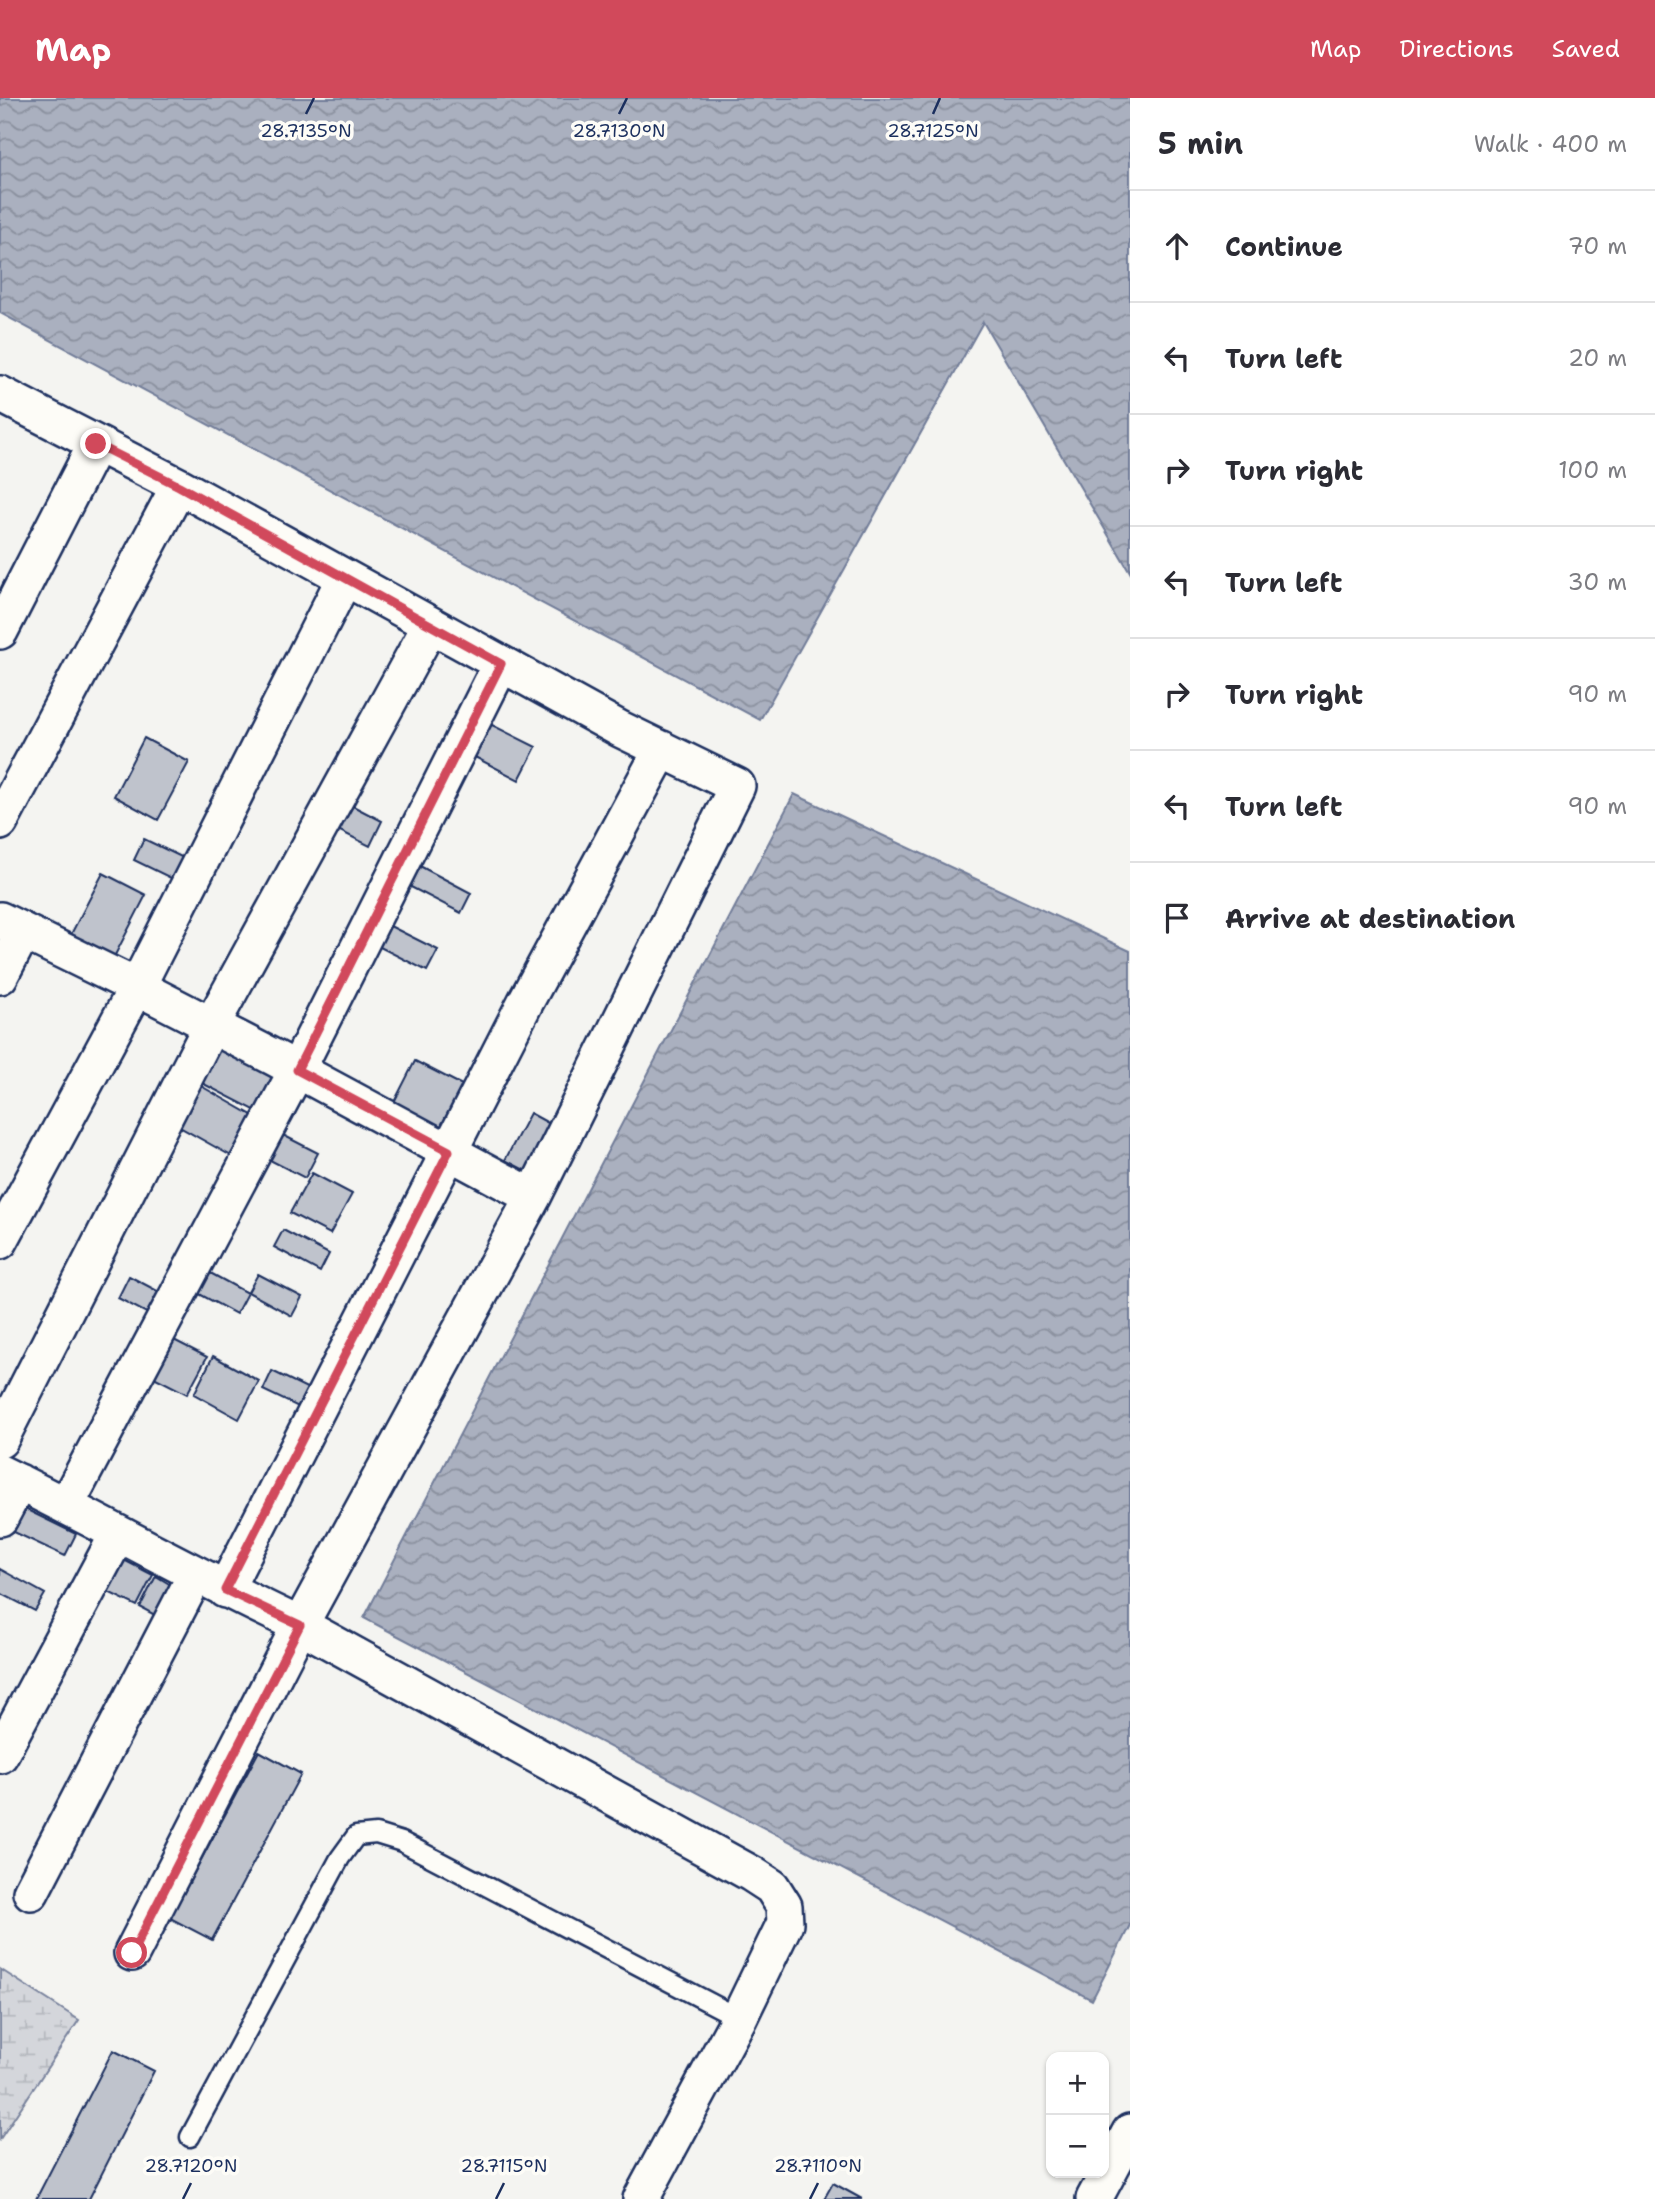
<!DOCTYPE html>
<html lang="en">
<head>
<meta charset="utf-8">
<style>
	body { margin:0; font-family:"Shantell Sans",sans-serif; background:#f7f7f7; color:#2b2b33 }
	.controls { position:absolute; right:21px; bottom:21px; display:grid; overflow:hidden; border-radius:14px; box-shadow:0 2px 5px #0004 }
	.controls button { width:63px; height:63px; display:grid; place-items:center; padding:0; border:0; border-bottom:2px solid #e1e1e2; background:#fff; color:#2b2b33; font:35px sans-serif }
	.stop { position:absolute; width:21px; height:21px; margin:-16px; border:5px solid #d1495b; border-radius:50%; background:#fff }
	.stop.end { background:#d1495b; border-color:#fff; box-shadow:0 2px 7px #0008 }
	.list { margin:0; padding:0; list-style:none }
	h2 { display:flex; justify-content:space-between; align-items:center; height:91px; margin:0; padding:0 28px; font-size:30px }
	h2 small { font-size:23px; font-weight:400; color:#7c7c81 }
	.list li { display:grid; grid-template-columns:46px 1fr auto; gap:21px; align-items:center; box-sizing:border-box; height:112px; padding:0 28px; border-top:2px solid #e1e1e2 }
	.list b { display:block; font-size:26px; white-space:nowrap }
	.list em { font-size:23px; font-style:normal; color:#7c7c81 }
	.icon { flex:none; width:38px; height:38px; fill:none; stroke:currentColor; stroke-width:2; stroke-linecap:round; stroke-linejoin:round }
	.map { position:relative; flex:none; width:1130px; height:2101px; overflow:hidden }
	header { display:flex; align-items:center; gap:42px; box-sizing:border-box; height:98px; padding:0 35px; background:#d1495b; color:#fff }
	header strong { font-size:33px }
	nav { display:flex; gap:38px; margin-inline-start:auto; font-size:24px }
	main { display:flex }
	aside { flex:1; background:#fff }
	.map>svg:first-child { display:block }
</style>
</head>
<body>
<header>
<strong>Map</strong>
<nav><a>Map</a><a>Directions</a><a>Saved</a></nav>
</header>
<main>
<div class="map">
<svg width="1130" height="2101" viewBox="0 0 1130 2101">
	<defs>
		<pattern id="wetland-marsh" width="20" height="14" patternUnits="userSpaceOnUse" patternTransform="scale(1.75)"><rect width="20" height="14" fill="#d4d6db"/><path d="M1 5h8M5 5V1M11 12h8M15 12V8" fill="none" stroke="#b5b8be"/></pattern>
		<pattern id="water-waves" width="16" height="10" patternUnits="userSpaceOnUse" patternTransform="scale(1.75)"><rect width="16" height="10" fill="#aab0bf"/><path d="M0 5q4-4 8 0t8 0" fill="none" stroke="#8a909e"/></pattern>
	</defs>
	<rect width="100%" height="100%" fill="#f4f4f1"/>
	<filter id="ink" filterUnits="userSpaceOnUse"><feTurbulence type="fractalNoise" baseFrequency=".0143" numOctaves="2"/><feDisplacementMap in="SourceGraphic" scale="14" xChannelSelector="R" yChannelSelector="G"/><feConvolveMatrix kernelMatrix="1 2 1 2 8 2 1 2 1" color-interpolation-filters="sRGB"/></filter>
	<g filter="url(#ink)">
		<path fill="url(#wetland-marsh)" stroke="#78829c" stroke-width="2" d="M0 1871 79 1922 0 2041Z"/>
		<path fill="url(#water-waves)" stroke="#717c98" stroke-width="2" d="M0 0H1130V474L983 224 760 622 0 215Z
			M794 696 1130 853V1827L1092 1902 364 1520Z"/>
		<path fill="#bfc3cc" stroke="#1b2f5e" stroke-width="2" d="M488 625 536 649 519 682 471 657Z
			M144 640 189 664 158 722 114 698Z
			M351 707 382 723 370 748 338 732Z
			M144 741 192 764 181 785 134 762Z
			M416 766 471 795 461 815 405 786Z
			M103 775 146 797 112 863 69 840Z
			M382 824 438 852 427 873 372 845Z
			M219 943 287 980 266 1018 198 983Z
			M415 963 466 989 443 1032 393 1006Z
			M201 988 264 1024 242 1064 178 1028Z
			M530 1015 561 1032 536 1078 505 1062Z
			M277 1034 318 1055 305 1080 264 1059Z
			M312 1075 352 1096 330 1136 290 1115Z
			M283 1132 329 1156 320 1174 274 1149Z
			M203 1171 247 1195 236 1216 192 1192Z
			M258 1176 302 1199 292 1218 248 1194Z
			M129 1178 165 1197 154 1219 118 1200Z
			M166 1238 207 1259 187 1296 146 1275Z
			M213 1258 259 1283 239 1321 194 1296Z
			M272 1273 319 1296 311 1315 263 1292Z
			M25 1411 76 1436 65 1458 14 1434Z
			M118 1459 153 1477 137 1508 102 1491Z
			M0 1471 45 1496 35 1513 0 1495Z
			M156 1478 181 1493 164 1522 140 1509Z
			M259 1653 301 1676 212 1842 170 1820Z
			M113 1952 154 1973 89 2101H36Z
			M833 2085 862 2101H824Z"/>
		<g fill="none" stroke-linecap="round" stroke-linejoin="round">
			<defs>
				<path id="service" d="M190 2039 340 1760 356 1738 376 1736 402 1744 739 1920"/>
				<path id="minor" d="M0 296 179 388 620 631 737 688 533 1099 300 1527 132 1855
					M0 533 96 346
					M0 724 179 388
					M0 822 137 889 275 960 533 1099
					M0 878 23 834
					M0 1143 137 889 344 481
					M0 1342 211 928 430 528
					M0 1375C101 1424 198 1480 300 1527L752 1776 772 1789 784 1808 785 1825 739 1920 641 2101
					M66 1407 297 972 501 566
					M0 1420 19 1384
					M225 1492 525 905 662 651
					M0 1657 118 1436
					M31 1794 196 1476
					M1094 2101 1130 2034"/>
			</defs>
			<use href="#service" stroke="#1b2f5e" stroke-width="23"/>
			<use href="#minor" stroke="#1b2f5e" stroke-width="40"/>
			<use href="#service" stroke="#fdfcf7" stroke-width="18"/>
			<use href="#minor" stroke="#fdfcf7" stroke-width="35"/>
		</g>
	</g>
	<g fill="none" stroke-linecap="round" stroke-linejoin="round" filter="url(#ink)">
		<path stroke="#d1495b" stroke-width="9" d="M96 346 179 388 501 566 297 972 449 1053 225 1492 300 1527 132 1855"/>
	</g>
	<path fill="none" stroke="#1b2f5e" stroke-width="2.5" d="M306 16 314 0M619 16 627 0M933 16 940 0M183 2101 191 2085M496 2101 504 2085M810 2101 818 2085"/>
	<g font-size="18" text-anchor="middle" fill="#1b2f5e" stroke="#fdfcf7" stroke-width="7" stroke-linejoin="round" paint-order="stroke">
		<text x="306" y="39">28.7135°N</text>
		<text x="619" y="39">28.7130°N</text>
		<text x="933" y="39">28.7125°N</text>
		<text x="191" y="2074">28.7120°N</text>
		<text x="504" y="2074">28.7115°N</text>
		<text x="818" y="2074">28.7110°N</text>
	</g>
</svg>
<div class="controls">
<button>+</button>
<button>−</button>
</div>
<div class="stop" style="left:132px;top:1855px"></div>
<div class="stop end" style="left:96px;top:346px"></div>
</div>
<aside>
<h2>5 min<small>Walk · 400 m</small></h2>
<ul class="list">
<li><svg class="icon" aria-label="ahead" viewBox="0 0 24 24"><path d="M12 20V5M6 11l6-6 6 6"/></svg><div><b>Continue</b></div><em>70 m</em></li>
<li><svg class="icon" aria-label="left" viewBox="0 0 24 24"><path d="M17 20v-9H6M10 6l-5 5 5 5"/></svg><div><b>Turn left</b></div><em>20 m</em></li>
<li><svg class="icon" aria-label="right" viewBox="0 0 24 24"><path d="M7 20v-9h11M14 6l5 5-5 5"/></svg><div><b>Turn right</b></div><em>100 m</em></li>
<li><svg class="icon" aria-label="left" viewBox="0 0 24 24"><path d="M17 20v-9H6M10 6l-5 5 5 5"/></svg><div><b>Turn left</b></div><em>30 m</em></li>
<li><svg class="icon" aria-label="right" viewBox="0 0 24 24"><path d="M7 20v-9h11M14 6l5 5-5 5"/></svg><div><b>Turn right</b></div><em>90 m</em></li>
<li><svg class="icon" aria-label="left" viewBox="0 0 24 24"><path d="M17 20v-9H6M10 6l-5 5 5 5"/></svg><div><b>Turn left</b></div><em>90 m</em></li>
<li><svg class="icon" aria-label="arrive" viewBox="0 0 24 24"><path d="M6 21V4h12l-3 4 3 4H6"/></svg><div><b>Arrive at destination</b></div></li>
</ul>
</aside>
</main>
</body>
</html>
